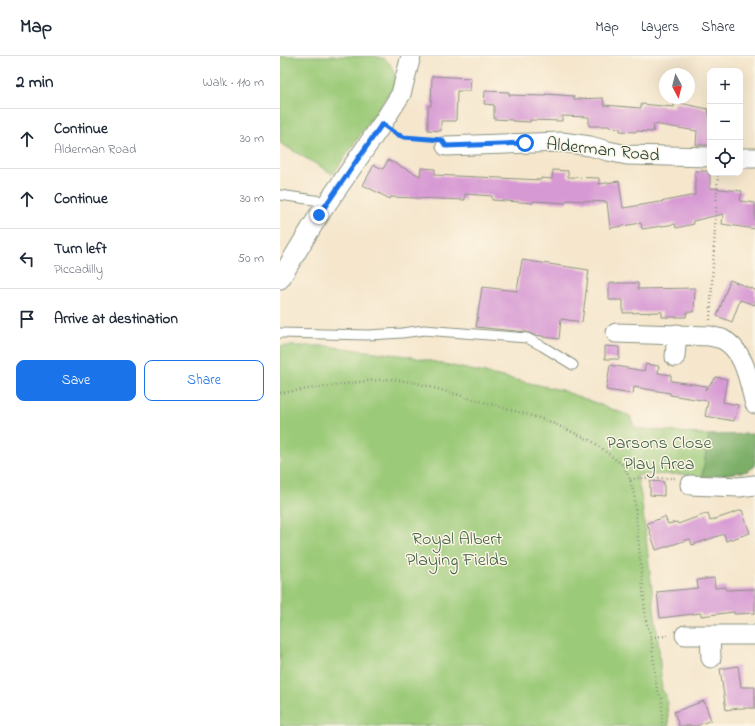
<!DOCTYPE html>
<html lang="en">
<head>
<meta charset="utf-8">
<style>
	body { margin:0; font-family:"Indie Flower",sans-serif; background:#f2f2f3; color:#1f2937 }
	.controls { position:absolute; right:12px; top:12px; display:grid; overflow:hidden; border-radius:8px; box-shadow:0 4px 16px #0002 }
	.controls button { width:36px; height:36px; display:grid; place-items:center; padding:0; border:0; border-bottom:1px solid #e0e1e3; background:#fff; color:#1f2937; font:20px sans-serif }
	.compass { position:absolute; left:379px; top:12px; width:36px; height:36px; border-radius:50%; background:#fff; box-shadow:0 4px 16px #0002; rotate:173deg }
	.stop { position:absolute; width:12px; height:12px; margin:-9px; border:3px solid #1a73e8; border-radius:50%; background:#fff }
	.stop.end { background:#1a73e8; border-color:#fff; box-shadow:0 1px 4px #0008 }
	.list { margin:0; padding:0; list-style:none }
	h2 { display:flex; justify-content:space-between; align-items:center; height:52px; margin:0; padding:0 16px; font-size:17px }
	h2 small { font-size:13px; font-weight:400; color:#747a83 }
	.list li { display:grid; grid-template-columns:26px 1fr auto; gap:12px; align-items:center; box-sizing:border-box; height:60px; padding:0 16px; border-top:1px solid #e0e1e3 }
	.list b { display:block; font-size:15px; white-space:nowrap }
	.list p { margin:0; font-size:13px; white-space:nowrap; color:#747a83 }
	.list em { font-size:13px; font-style:normal; color:#747a83 }
	.actions { display:flex; gap:8px; padding:12px 16px }
	.actions a { flex:1; padding:9px 0; border:1px solid #1a73e8; border-radius:8px; text-align:center; font-size:14px; color:#1a73e8 }
	.actions .main { background:#1a73e8; color:#fff }
	.icon { flex:none; width:22px; height:22px; fill:none; stroke:currentColor; stroke-width:2; stroke-linecap:round; stroke-linejoin:round }
	.map { position:relative; flex:none; width:475px; height:670px; overflow:hidden }
	header { display:flex; align-items:center; gap:24px; box-sizing:border-box; height:56px; padding:0 20px; background:#fff; border-bottom:1px solid #e0e1e3 }
	header strong { font-size:19px }
	nav { display:flex; gap:22px; margin-inline-start:auto; font-size:14px }
	main { display:flex }
	aside { flex:1; background:#fff }
	.map>svg:first-child { display:block }
</style>
</head>
<body>
<header>
<strong>Map</strong>
<nav><a>Map</a><a>Layers</a><a>Share</a></nav>
</header>
<main>
<aside>
<h2>2 min<small>Walk · 110 m</small></h2>
<ul class="list">
<li><svg class="icon" aria-label="ahead" viewBox="0 0 24 24"><path d="M12 20V5M6 11l6-6 6 6"/></svg><div><b>Continue</b><p>Alderman Road</p></div><em>30 m</em></li>
<li><svg class="icon" aria-label="ahead" viewBox="0 0 24 24"><path d="M12 20V5M6 11l6-6 6 6"/></svg><div><b>Continue</b></div><em>30 m</em></li>
<li><svg class="icon" aria-label="left" viewBox="0 0 24 24"><path d="M17 20v-9H6M10 6l-5 5 5 5"/></svg><div><b>Turn left</b><p>Piccadilly</p></div><em>50 m</em></li>
<li><svg class="icon" aria-label="arrive" viewBox="0 0 24 24"><path d="M6 21V4h12l-3 4 3 4H6"/></svg><div><b>Arrive at destination</b></div></li>
</ul>
<div class="actions"><a class="main">Save</a><a>Share</a></div>
</aside>
<div class="map">
<svg width="475" height="670" viewBox="0 0 475 670">
	<rect width="100%" height="100%" fill="#fcf5e5"/>
	<filter id="ink" filterUnits="userSpaceOnUse"><feTurbulence type="fractalNoise" baseFrequency=".025" numOctaves="2"/><feDisplacementMap in="SourceGraphic" scale="8" xChannelSelector="R" yChannelSelector="G"/><feConvolveMatrix kernelMatrix="1 2 1 2 8 2 1 2 1" color-interpolation-filters="sRGB"/></filter>
	<filter id="wash" filterUnits="userSpaceOnUse"><feTurbulence type="fractalNoise" baseFrequency=".012" numOctaves="4" result="noise"/><feDisplacementMap in="SourceGraphic" scale="16" xChannelSelector="R" yChannelSelector="G"/><feGaussianBlur stdDeviation="0.9" result="paint"/><feColorMatrix in="noise" values="0 0 0 0 0 0 0 0 0 0 0 0 0 0 0 0 0 1.4 0 .05"/><feComposite in="paint" operator="in"/></filter>
	<g filter="url(#wash)">
		<rect width="100%" height="100%" fill="#f5e6cc"/>
		<path fill="#9bca78" stroke="#5d8456" d="M0 0H95L105 3 110 8 115 19 114 30 53 118 0 87Z
			M0 290H46L128 300 281 334 350 360 355 372 429 379 422 422 402 418 358 419 357 422 361 439 379 594 382 634 386 639 389 670H0Z"/>
		<path fill="#7cae68" stroke="#4e764e" d="M475 378V410L468 415 422 422 429 379Z"/>
		<g id="blocks">
			<path fill="#d799d4" d="M152 20 191 22 190 35H177L176 65H161V75L148 74V50H151Z
				M205 35 229 36V39L265 40V38L294 40V43L323 42 324 49 361 52V48L394 51 395 46 428 53 430 64V89H416L417 75 374 68 373 76 356 75 355 76 340 75V72L329 71V70H309V61L282 60V65L250 64V66L232 65V64L214 63V49L204 48Z
				M108 104 140 120 141 112 155 113V119L261 124V122L272 123 273 114 288 115V121L319 122V128L339 125 343 152 380 146 415 139V115H430V132L462 135 460 145 475 147V173L442 168 443 158 413 165 414 168 396 172 395 168 362 173 361 167 330 172 327 146 287 144 286 147 254 145 253 147 212 144V140L185 138V144L111 141 110 143 83 129 94 109 103 113Z
				M242 204 309 214 302 266 281 263 279 283 263 281V280L254 279 247 276 196 271 202 231 237 235Z
				M450 224 475 234V249L460 244 452 266 437 260Z
				M329 227H358V233L415 232 414 256H407L406 261H382V256L343 257V244H329Z
				M325 290 339 291V303H325Z
				M366 308 379 310 378 317 391 319V325L427 330 425 334 436 321 447 323 443 346 458 349 454 365 425 360 428 345 390 339V337L354 331 353 338 326 334 330 309 364 315Z
				M370 425 384 426V440L370 439Z
				M462 454 470 477 446 485 444 478 412 489 410 483 376 494 367 467 385 461 388 468 397 466 398 468 428 457 430 465Z
				M434 522 435 532 446 531V534L475 533V557L454 558V556L421 560V557L380 562 377 536 418 532 417 524Z
				M458 610 461 631H475V652H459L446 654 440 613Z
				M424 645 431 664 416 670H399L394 656Z"/>
		</g>
	</g>
	<g filter="url(#ink)">
		<use href="#blocks" fill-opacity="0" stroke="#8a9280" stroke-width="1"/>
		<g fill="none" stroke-linecap="round" stroke-linejoin="round">
			<defs>
				<path id="service" d="M0 139 48 146
					M0 277 89 279 122 277 144 274 247 282 262 290 293 309"/>
				<path id="minor" d="M166 90 282 86 310 90 328 95 347 99 430 101
					M460 102H475
					M0 223 39 159 102 68 121 38 131 0
					M336 277 430 280C433 281 438 282 442 283 465 294 469 326 475 348
					M395 301 397 278
					M410 429 459 431 475 429
					M405 579H475
					M430 579 431 602"/>
			</defs>
			<use href="#service" stroke="#8a9280" stroke-width="11"/>
			<use href="#minor" stroke="#8a9280" stroke-width="21"/>
			<path stroke="#8a9280" stroke-width="2.5" stroke-dasharray="1 3" stroke-linecap="butt" d="M115 77 124 81 151 83
				M430 264 438 117
				M0 337 86 325 111 323 137 327 266 364 312 385 344 410 350 424 354 438 366 565 371 581 377 634 382 643V670
				M350 424 357 422H395
				M371 581 388 580"/>
			<use href="#service" stroke="#fff" stroke-width="9"/>
			<use href="#minor" stroke="#fff" stroke-width="19"/>
		</g>
	</g>
	<g fill="none" stroke-linecap="round" stroke-linejoin="round" filter="url(#ink)">
		<path stroke="#1a73e8" stroke-width="5" d="M39 159 102 68 116 78 124 81 162 84 166 90 245 87"/>
	</g>
	<g text-anchor="middle" stroke-width="3" stroke-linejoin="round" paint-order="stroke">
		<g font-size="18" fill="#1f3d34" stroke="#fcf5e5">
			<text transform="translate(323 93) rotate(6)" y="6">Alderman Road</text>
		</g>
		<g font-size="18" fill="#3e6045" stroke="#fcf5e5">
			<text x="379" y="392">Parsons Close<tspan x="379" dy="21">Play Area</tspan></text>
			<text x="177" y="488">Royal Albert<tspan x="177" dy="21">Playing Fields</tspan></text>
		</g>
	</g>
</svg>
<div class="controls">
<button>+</button>
<button>−</button>
<button><svg class="icon" aria-label="locate" viewBox="0 0 24 24"><circle cx="12" cy="12" r="6"/><path d="M12 2v4M12 18v4M2 12h4M18 12h4"/></svg></button>
</div>
<svg class="compass" viewBox="-18 -18 36 36"><path d="M0-13l5 13h-10z" fill="#e53935"/><path d="M0 13l5-13h-10z" fill="#747a83"/></svg>
<div class="stop" style="left:245px;top:87px"></div>
<div class="stop end" style="left:39px;top:159px"></div>
</div>
</main>
</body>
</html>
